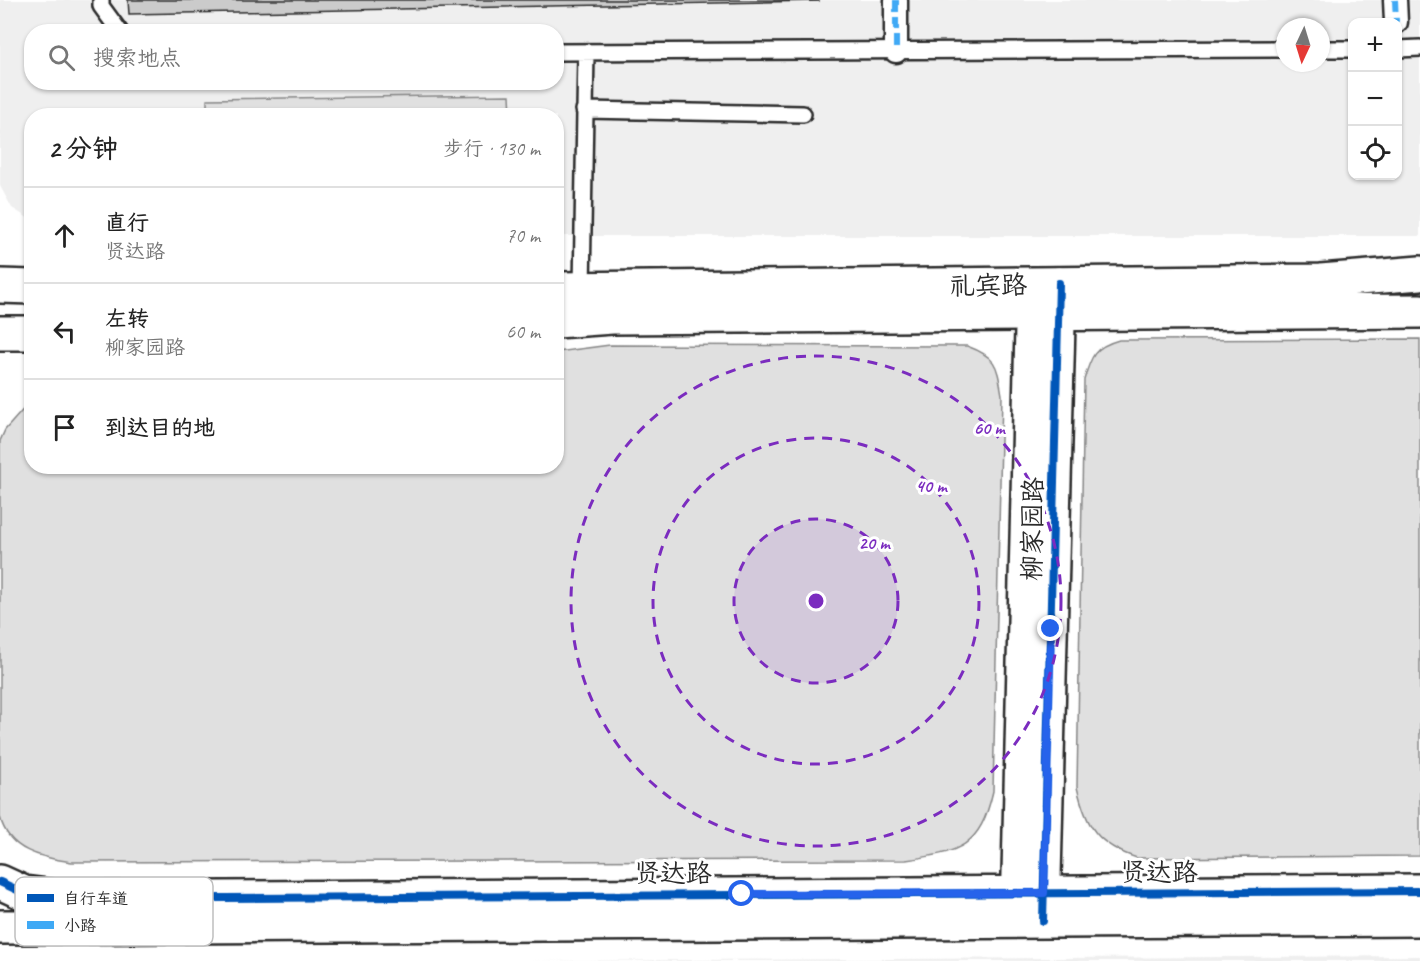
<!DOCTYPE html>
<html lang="zh">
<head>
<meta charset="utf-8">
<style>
	body { margin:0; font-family:Caveat,"LXGW WenKai TC",sans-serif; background:#f6f6f6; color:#222 }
	.controls { position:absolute; right:18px; top:18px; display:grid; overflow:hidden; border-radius:12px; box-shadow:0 2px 4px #0004 }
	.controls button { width:54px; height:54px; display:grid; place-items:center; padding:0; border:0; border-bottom:2px solid #e0e0e0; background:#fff; color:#222; font:30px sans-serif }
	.compass { position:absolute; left:1276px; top:18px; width:54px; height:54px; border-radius:50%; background:#fff; box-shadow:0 2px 4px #0004; rotate:184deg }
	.stop { position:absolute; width:18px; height:18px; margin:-14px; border:4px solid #2563eb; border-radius:50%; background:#fff }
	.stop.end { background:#2563eb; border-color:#fff; box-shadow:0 2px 6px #0008 }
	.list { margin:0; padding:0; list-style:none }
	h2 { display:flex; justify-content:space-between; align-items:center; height:78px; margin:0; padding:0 24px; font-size:26px }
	h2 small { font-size:20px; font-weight:400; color:#767676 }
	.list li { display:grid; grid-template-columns:39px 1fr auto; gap:18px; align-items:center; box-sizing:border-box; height:96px; padding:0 24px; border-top:2px solid #e0e0e0 }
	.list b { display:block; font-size:22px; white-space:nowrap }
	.list p { margin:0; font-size:20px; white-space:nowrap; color:#767676 }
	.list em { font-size:20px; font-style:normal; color:#767676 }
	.icon { flex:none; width:33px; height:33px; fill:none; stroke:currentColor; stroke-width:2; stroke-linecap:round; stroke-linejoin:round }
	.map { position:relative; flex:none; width:1420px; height:961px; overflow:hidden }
	.search { position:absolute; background:#fff; box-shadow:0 2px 4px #0004; left:24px; top:24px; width:540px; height:66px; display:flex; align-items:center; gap:15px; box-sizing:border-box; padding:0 21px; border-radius:24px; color:#767676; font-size:22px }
	.panel { position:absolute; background:#fff; box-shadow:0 2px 4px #0004; left:24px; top:108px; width:540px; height:366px; border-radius:24px }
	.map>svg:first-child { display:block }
</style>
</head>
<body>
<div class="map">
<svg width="1420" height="961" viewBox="0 0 1420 961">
	<defs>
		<filter id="shadow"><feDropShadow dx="5.5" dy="-5.5" stdDeviation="0" flood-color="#0004"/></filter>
	</defs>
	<rect width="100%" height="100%" fill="#fff"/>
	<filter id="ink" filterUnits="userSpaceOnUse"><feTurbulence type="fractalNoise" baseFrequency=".0167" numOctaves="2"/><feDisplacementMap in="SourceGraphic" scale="12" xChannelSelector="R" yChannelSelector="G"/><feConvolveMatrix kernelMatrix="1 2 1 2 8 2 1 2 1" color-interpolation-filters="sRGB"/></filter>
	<g filter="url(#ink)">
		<path fill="#efefef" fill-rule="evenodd" d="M0 0H1420V236H557L556 116H32L31 220 12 208 0 186ZM1352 22H1398V176H1352ZM1285 27H1321V63H1285ZM32 32H556V82H32Z
			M1420 956V961H524Z"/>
		<path fill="#e0e0e0" stroke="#868686" stroke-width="1.5" d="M510 95 511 115H207V99Z
			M1420 339V856L1137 858C1097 845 1086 826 1077 787L1084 380C1091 356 1094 347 1119 340Z
			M610 345 967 346C997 357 997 365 1002 395L993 791C980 848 960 852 906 860L72 862C41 857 9 852 0 817V441L5 430 28 404 31 402 32 466H556L557 352Z"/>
		<path fill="#cbcbcb" stroke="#2b2b2b" stroke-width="1.5" filter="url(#shadow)" d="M128 0H819V1L129 14Z"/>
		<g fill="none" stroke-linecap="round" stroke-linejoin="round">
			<defs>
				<path id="service" d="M101 0V6L120 32
					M1321 49H1352
					M1398 49 1420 48
					M556 52 1285 49
					M584 110 803 114
					M582 288 586 52"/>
				<path id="pedestrian" d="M896 0V51
					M1395 0 1396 22"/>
				<path id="tertiary" d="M0 882 24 893 71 899 1420 891
					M1018 915 1033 286
					M1043 916 1059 284
					M0 927 1420 919"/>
				<path id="primary" d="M0 286 32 287
					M556 289 1321 281 1420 273
					M556 321 612 317C881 316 1150 311 1420 311
					M0 333H32"/>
			</defs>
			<use href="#service" stroke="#2b2b2b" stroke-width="20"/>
			<use href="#pedestrian" stroke="#2b2b2b" stroke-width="27"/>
			<use href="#tertiary" stroke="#2b2b2b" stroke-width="38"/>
			<use href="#primary" stroke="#2b2b2b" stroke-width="38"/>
			<use href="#service" stroke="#fff" stroke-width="15"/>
			<use href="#pedestrian" stroke="#fff" stroke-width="22"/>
			<use href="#tertiary" stroke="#fff" stroke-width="33"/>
			<use href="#primary" stroke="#fff" stroke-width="33"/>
			<path stroke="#3fa9f5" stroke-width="6" stroke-dasharray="12 6" stroke-linecap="butt" d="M896 0V51
				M1395 0 1396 22"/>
			<defs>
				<path id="cycleway" d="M0 882 24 893 71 899 1420 891
					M1043 921 1059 283"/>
			</defs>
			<use href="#cycleway" stroke="#fff" stroke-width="11"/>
			<use href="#cycleway" stroke="#0057b8" stroke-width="8"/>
		</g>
	</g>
	<g fill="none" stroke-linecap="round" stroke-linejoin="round" filter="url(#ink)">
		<path stroke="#2563eb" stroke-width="8" d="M742 894 1044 893 1051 629"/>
	</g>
	<circle cx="816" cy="601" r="82" fill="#7b2cbf" fill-opacity=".12"/>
	<g fill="none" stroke="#7b2cbf" stroke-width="3" stroke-dasharray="10 8">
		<circle cx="816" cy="601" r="82"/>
		<circle cx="816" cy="601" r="163"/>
		<circle cx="816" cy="601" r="245"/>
	</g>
	<g text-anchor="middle" stroke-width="6" stroke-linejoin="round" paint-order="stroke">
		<g font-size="26" fill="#2b2b2b" stroke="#fff">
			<text transform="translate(988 285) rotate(-1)" y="9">礼宾路</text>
			<text transform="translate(1032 529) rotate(-89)" y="9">柳家园路</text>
			<text x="1159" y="881">贤达路</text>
			<text x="673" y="882">贤达路</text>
		</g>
	</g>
	<rect x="15" y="877" width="198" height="69" rx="9" fill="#fff" stroke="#bfbfbf" stroke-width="1.5"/>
	<rect x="27" y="894" width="27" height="8" fill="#0057b8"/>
	<rect x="27" y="921" width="27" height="8" fill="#3fa9f5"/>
	<g font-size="16" fill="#2b2b2b">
		<text x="64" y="904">自行车道</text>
		<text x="64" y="931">小路</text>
	</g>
	<circle cx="816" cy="601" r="9" fill="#7b2cbf" stroke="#fff" stroke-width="3"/>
	<g font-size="18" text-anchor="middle" font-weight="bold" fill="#7b2cbf" stroke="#fff" stroke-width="6" stroke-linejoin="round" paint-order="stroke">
		<text x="989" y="434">60 m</text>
		<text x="931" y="492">40 m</text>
		<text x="874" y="549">20 m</text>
	</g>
</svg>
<div class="controls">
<button>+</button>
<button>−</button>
<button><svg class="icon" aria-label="locate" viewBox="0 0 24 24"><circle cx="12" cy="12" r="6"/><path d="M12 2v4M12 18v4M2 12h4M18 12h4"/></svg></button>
</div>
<svg class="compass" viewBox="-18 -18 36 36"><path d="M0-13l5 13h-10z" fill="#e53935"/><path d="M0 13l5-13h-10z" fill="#767676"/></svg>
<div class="stop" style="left:742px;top:894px"></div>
<div class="stop end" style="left:1051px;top:629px"></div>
<div class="search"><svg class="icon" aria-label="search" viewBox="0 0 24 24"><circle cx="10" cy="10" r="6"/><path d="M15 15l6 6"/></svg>搜索地点</div>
<section class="panel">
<h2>2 分钟<small>步行 · 130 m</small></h2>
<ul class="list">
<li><svg class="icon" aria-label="ahead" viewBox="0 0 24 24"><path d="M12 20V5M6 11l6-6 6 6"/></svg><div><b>直行</b><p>贤达路</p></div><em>70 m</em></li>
<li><svg class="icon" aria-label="left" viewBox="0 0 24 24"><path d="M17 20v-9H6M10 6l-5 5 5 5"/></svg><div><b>左转</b><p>柳家园路</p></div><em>60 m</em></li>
<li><svg class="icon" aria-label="arrive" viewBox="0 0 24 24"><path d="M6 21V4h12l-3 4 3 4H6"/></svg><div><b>到达目的地</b></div></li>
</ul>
</section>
</div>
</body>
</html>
